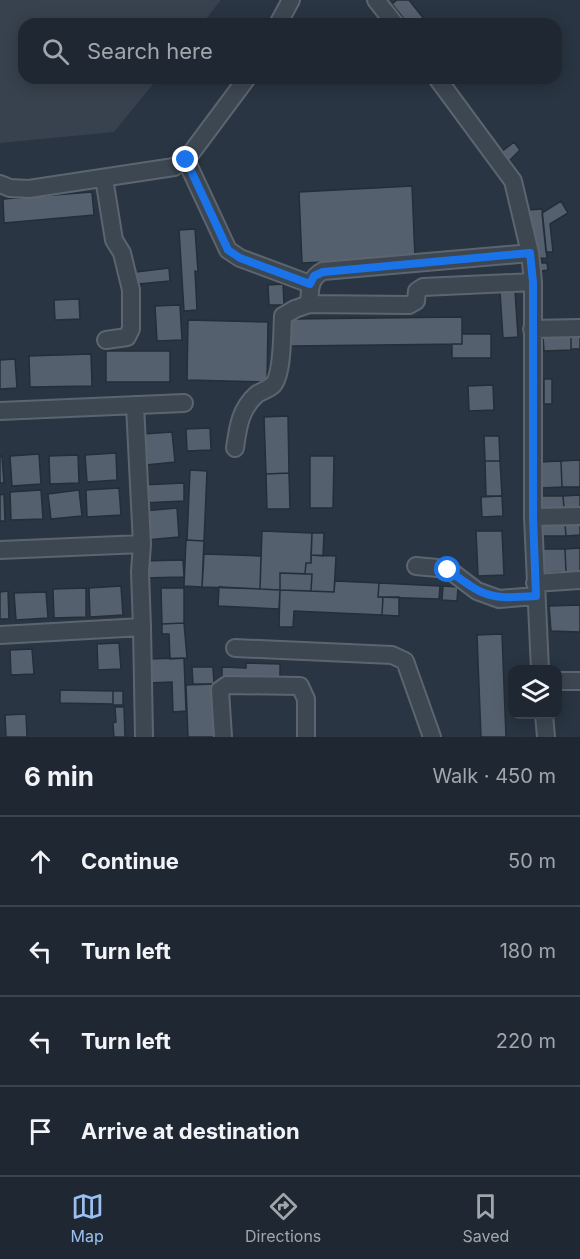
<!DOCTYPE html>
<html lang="en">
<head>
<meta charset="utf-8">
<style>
	body { margin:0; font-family:Inter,sans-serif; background:#2c343e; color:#f1f3f6 }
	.controls { position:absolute; right:18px; bottom:18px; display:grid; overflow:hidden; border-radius:12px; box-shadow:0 3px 15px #0003 }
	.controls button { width:54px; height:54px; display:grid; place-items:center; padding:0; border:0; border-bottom:2px solid #3c444d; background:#1f2832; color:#f1f3f6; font:30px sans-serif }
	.stop { position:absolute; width:18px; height:18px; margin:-14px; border:4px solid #1a73e8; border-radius:50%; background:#fff }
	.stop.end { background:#1a73e8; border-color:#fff; box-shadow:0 2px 6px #0008 }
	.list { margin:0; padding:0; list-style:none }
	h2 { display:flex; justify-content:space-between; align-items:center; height:78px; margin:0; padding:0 24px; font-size:26px }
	h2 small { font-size:20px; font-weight:400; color:#a1a6ac }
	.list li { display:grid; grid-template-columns:39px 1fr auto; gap:18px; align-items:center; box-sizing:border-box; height:90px; padding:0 24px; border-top:2px solid #3c444d }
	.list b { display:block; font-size:22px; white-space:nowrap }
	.list em { font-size:20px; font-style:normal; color:#a1a6ac }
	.icon { flex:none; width:33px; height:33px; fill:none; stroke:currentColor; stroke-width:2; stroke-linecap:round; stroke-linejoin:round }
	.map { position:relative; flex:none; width:580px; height:737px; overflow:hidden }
	.search { position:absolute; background:#1f2832; box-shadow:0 3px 15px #0003; left:18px; right:18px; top:18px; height:66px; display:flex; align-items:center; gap:15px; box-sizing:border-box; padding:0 21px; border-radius:18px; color:#a1a6ac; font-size:22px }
	.sheet { height:438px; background:#1f2832 }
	nav { display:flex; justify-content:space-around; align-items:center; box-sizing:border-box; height:84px; border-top:2px solid #3c444d; background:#1f2832; font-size:16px; color:#a1a6ac }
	nav a { display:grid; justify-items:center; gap:3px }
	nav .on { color:#9ac0f1 }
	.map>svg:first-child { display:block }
</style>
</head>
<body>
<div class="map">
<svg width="580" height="737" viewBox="0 0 580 737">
	<rect width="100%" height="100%" fill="#293542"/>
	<path fill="#37424e" d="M0 0H221L202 24H24V78H158L114 132 0 143Z"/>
	<path fill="#55606e" stroke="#242e39" stroke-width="1.5" d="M397 0H409L428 24H408L392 4Z
		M514 142 520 150 507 163 500 153Z
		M412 186 415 258 302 263 299 192Z
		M92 192 94 215 4 223 3 199Z
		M561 201 568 213 550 224 553 252H546L542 213Z
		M542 209 547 258 533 259 528 210Z
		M195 229 198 272 195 271 197 310 184 311 179 230Z
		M541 258 542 263H547L548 270 534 272 533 259Z
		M169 268 170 281 138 284 136 272Z
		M283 284 284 305H269L268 285Z
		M515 291 518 337 503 338 500 292Z
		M79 299 80 319 55 320 54 300Z
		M180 305 182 340 157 341 155 306Z
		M462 317V344L291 346V319Z
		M188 320 268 322 267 382 187 380Z
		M462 334H491V358H452V344H462Z
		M580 334V349H571V335Z
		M571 336V350L544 351 543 337Z
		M106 351H170V382H106Z
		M91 354 92 386 30 387 29 356Z
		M15 359 17 388 0 389V360Z
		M544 379H552V404H544Z
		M493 385 494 410 469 411 468 386Z
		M288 416 289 473 266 474 264 417Z
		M210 428 211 450 187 451 186 429Z
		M172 432 175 462 146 465 143 434Z
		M484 436H499L500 461H485Z
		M116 453 117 480 87 482 85 455Z
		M39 454 41 484 12 486 10 456Z
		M78 455 79 483 50 484 49 456Z
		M0 456H2L4 483H0Z
		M310 456H334L333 508H310Z
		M580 460V487H562L561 461Z
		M485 461H500L502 496H486Z
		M561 461 562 487 540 488 539 462Z
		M190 470 207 471 204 541 187 540Z
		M289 473 290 509H267L266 474Z
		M184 483V501L142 503 141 485Z
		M119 488 121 515 87 517 86 490Z
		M41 490 43 519 11 520 10 492Z
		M79 490 82 516 51 519 48 494Z
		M4 494 5 521H0V495Z
		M580 495V508H564L563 496Z
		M502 496 503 516 482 517 481 497Z
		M540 496H563L564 508 541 509Z
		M177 508 179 537 146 540 143 511Z
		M565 524H580V535L566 536Z
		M565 524 566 536H541V525Z
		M262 531 312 533 311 563H306L305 574 280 573V590L260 589Z
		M476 531H502L504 575 478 576Z
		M312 533H324L323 556 311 555Z
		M186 540 204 541 202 587 184 586Z
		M580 548V572H566L565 549Z
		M541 549H565L566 572 542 573Z
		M204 554 261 556 260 589 202 587Z
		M311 555 336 556 334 592 311 591 312 574H305L306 563H311Z
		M183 560 184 577 142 578 141 561Z
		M280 573 312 574 311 591 280 590Z
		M335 581 379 583 378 597H383L382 615 294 611 293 627H279L280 590 334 592Z
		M379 583 440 586 439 599 378 597Z
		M121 586 123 615 90 617 89 588Z
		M443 586 458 587 457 601 442 600Z
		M219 587 280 590 279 609 218 606Z
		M86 588V617L54 618 53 589Z
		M161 588H184V623L162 624Z
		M8 591 9 619H0V592Z
		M46 592 48 618 16 620 14 593Z
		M383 597H399V616L382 615Z
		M580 605V632L551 631 549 606Z
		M184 623 187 658 170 659 169 634H162V624Z
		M502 634 506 737H481L477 635Z
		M119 643 121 669 98 670 97 644Z
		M32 649 34 674 11 675 10 650Z
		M184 658 186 711 173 712 172 682 147 683 146 659Z
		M246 663 280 664V681L222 680V667L246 668Z
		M192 667H213L214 684H193Z
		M214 684 215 737H188L186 685Z
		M60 690 113 691V704L60 703Z
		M113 691H123V705H113Z
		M115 707H124L125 737H114L113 723 116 722Z
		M26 714 27 737H6L5 715Z"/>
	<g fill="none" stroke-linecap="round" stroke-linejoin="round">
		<defs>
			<path id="minor" d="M376 0 395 24
				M278 24 291 0
				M437 78 513 181 530 253 533 282V517L540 670
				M186 160 228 250 240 258 310 284
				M104 178 114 240 122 253 131 290V329L127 337 106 340
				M0 184 10 188 29 189 174 167 186 160 247 78
				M309 304C310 290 309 278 323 271L530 253
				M532 329 580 328
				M135 405 142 544 140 572 142 627
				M0 411 184 403
				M235 448C238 427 240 409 257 394 262 391 269 389 273 385 283 374 282 332 283 316L295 309 309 304 409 305 416 301 417 291 423 287 533 282
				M533 517 580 516
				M0 550 142 544
				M416 566 448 569 477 591 499 599 536 596
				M535 583 580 580
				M0 635 142 627 144 737
				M235 648 392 655 405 661 432 737
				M558 681H580
				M544 714 546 737
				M223 737 220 690 227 685 300 686 306 699V737"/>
		</defs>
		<use href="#minor" stroke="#5c656f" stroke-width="20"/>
		<use href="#minor" stroke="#3d4752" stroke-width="16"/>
	</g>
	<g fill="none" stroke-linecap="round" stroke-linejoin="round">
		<path stroke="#1a73e8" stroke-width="8" d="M186 160 228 250 240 258 310 284 314 276 323 272 530 253 533 282V517L536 596C489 599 486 598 448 570"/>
	</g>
</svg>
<div class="controls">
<button><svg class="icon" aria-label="layers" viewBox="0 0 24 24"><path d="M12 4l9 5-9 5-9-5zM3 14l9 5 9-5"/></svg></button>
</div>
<div class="stop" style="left:448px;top:570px"></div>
<div class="stop end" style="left:186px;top:160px"></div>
<div class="search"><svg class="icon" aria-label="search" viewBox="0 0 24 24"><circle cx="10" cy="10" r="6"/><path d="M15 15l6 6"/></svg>Search here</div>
</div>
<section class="sheet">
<h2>6 min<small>Walk · 450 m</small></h2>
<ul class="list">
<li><svg class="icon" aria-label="ahead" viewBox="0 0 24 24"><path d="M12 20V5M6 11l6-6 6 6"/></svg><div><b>Continue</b></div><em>50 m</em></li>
<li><svg class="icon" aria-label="left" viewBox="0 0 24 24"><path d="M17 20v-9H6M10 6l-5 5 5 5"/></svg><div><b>Turn left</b></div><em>180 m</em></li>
<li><svg class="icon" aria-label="left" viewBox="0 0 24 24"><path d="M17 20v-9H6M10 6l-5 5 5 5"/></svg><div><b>Turn left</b></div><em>220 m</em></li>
<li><svg class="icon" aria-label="arrive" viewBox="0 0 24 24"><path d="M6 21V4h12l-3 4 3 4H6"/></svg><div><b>Arrive at destination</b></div></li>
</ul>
</section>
<nav>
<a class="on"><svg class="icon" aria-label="map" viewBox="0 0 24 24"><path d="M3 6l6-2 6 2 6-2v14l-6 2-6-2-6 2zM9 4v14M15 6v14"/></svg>Map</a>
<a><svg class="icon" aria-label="directions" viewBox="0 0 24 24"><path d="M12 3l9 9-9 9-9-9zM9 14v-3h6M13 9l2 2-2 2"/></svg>Directions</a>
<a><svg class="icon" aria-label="saved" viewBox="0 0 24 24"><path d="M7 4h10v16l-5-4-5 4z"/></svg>Saved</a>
</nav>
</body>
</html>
